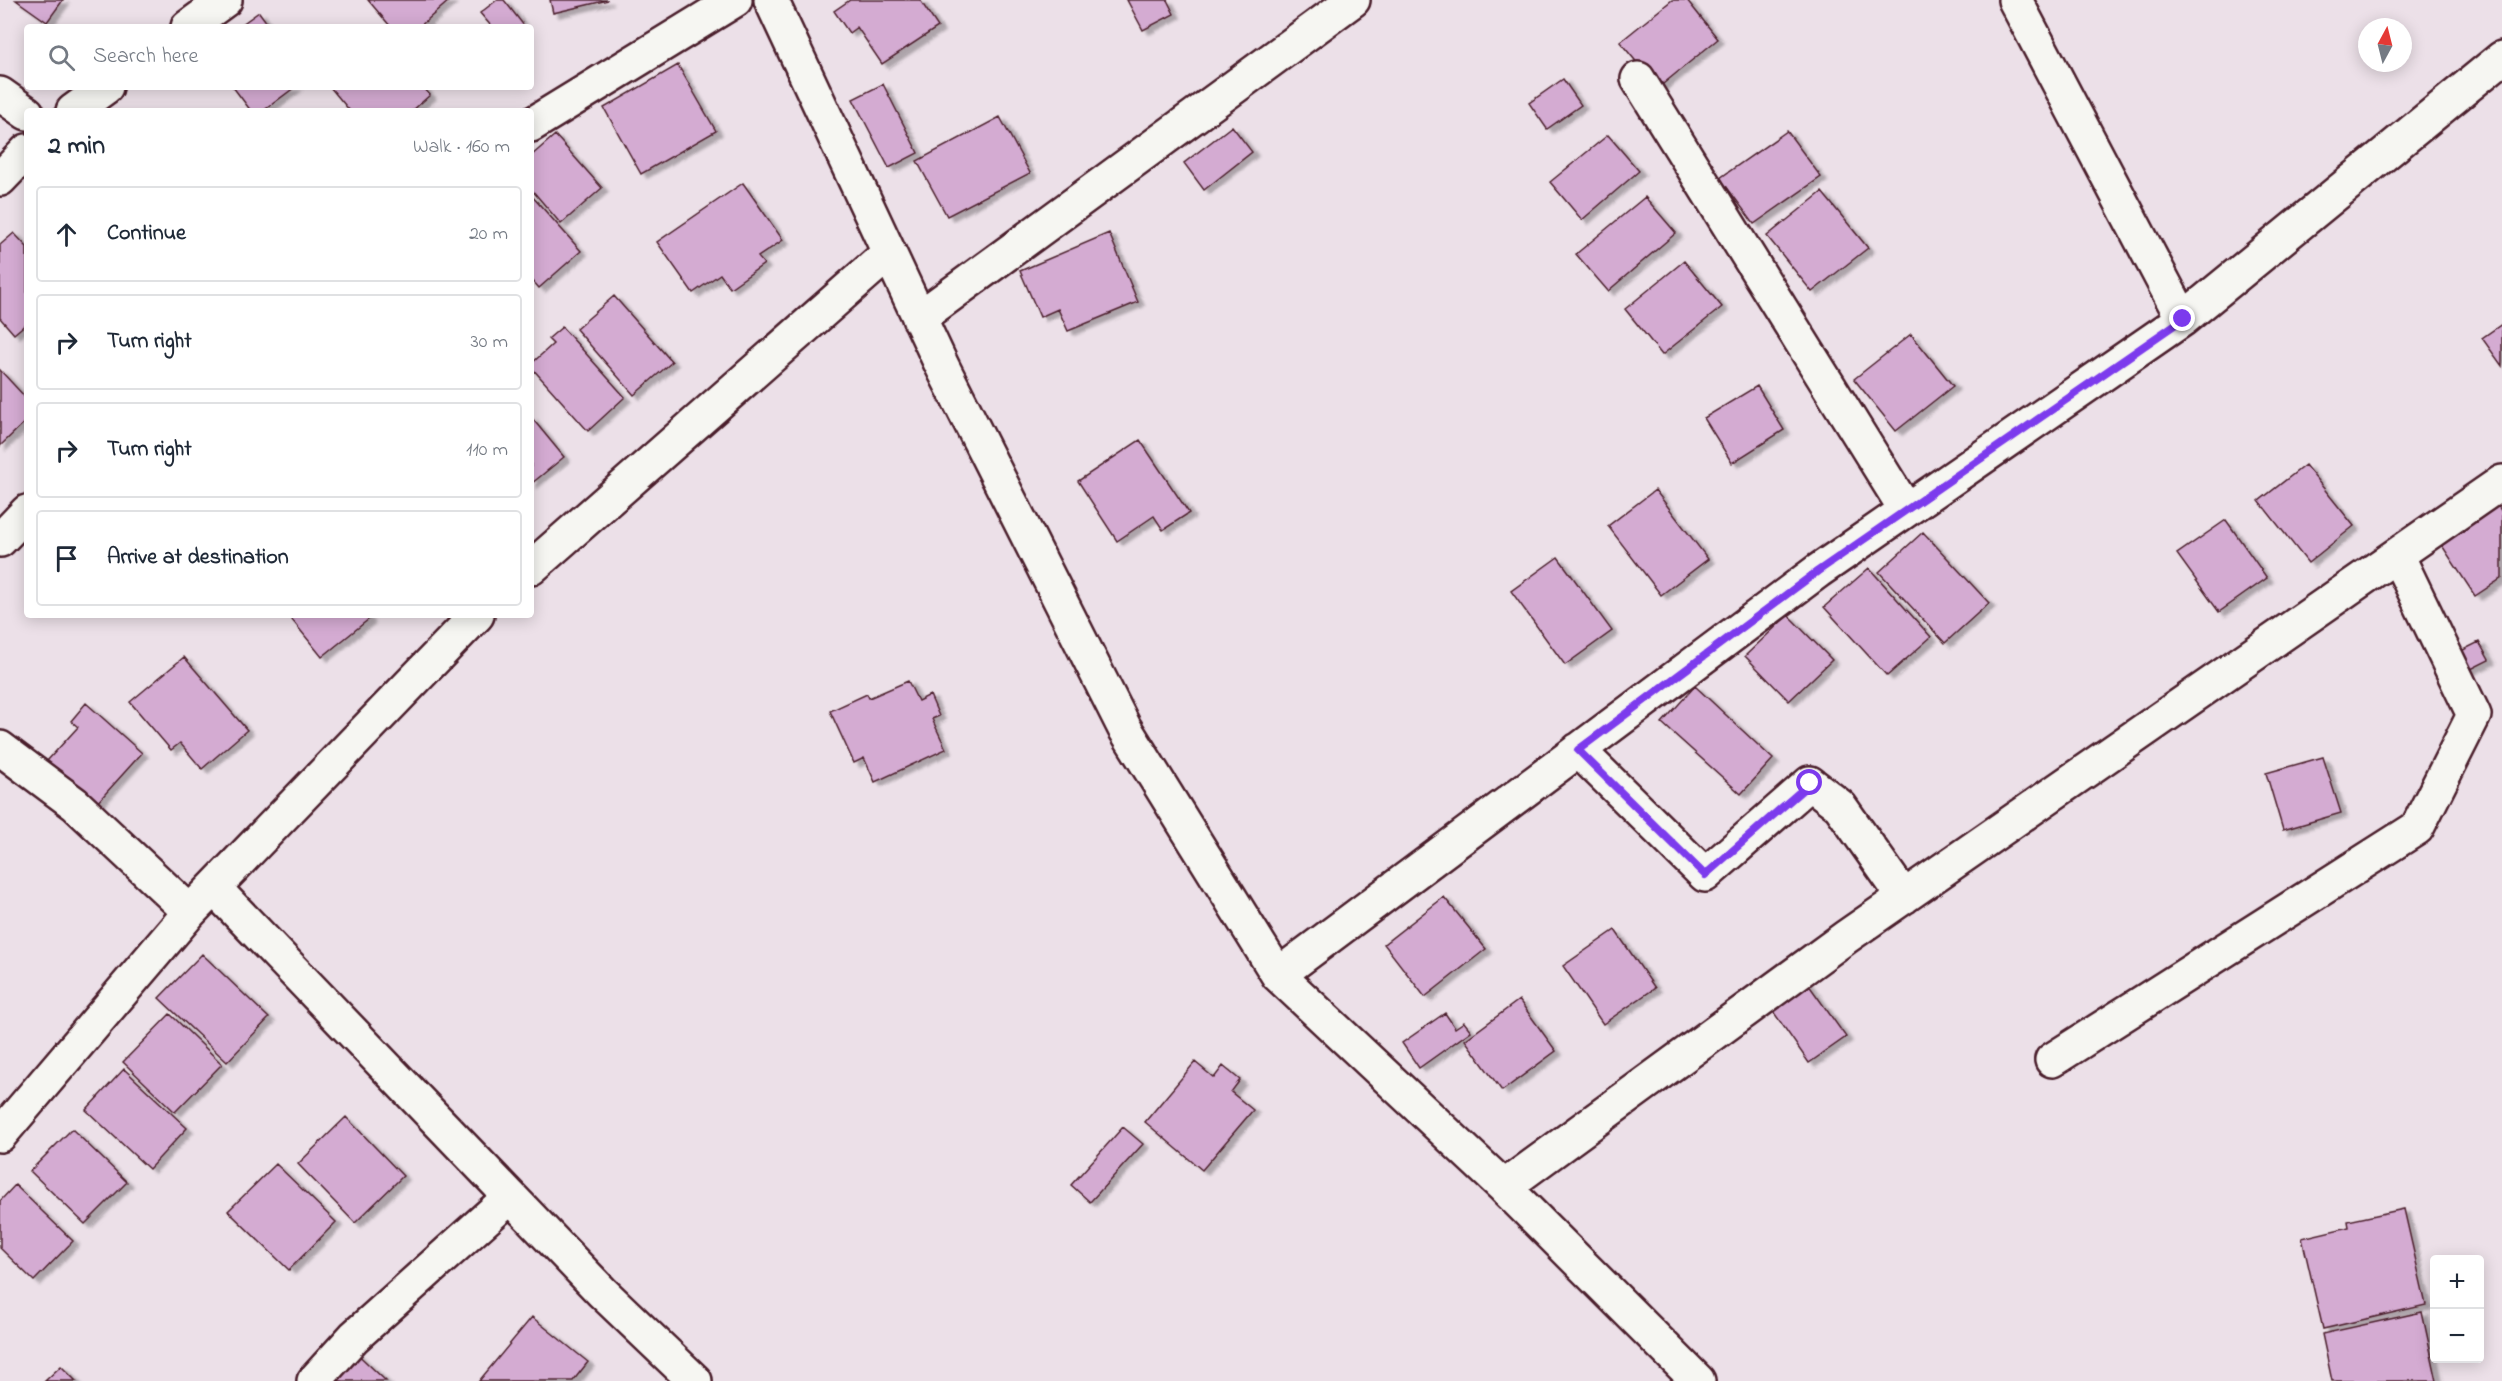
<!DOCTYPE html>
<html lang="en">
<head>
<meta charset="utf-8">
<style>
	body { margin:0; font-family:"Indie Flower",sans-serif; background:#f2f2f3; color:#1f2937 }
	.controls { position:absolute; right:18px; bottom:18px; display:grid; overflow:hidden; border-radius:6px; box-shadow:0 3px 15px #0003 }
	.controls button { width:54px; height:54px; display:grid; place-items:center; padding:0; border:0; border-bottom:2px solid #e0e1e3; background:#fff; color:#1f2937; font:30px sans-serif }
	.compass { position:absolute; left:2358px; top:18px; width:54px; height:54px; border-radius:50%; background:#fff; box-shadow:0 3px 15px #0003; rotate:7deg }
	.stop { position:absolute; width:18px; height:18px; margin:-14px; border:4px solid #7c3aed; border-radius:50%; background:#fff }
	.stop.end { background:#7c3aed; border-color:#fff; box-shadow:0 2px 6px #0008 }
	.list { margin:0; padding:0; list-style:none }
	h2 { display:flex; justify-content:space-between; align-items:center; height:78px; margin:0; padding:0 24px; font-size:26px }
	h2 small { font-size:20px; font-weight:400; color:#747a83 }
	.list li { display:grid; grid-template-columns:39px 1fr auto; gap:18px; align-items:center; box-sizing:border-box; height:96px; margin:0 12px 12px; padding:0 12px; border:2px solid #e0e1e3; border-radius:6px }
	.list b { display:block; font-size:22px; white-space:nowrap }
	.list em { font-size:20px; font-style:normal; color:#747a83 }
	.icon { flex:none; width:33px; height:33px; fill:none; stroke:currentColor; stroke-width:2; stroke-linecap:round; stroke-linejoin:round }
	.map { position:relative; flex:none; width:2502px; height:1381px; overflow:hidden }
	.search { position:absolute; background:#fff; box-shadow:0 3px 15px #0003; left:24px; top:24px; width:510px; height:66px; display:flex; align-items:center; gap:15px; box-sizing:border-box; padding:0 21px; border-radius:6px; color:#747a83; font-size:22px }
	.panel { position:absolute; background:#fff; box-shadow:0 3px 15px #0003; left:24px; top:108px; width:510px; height:510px; border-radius:6px }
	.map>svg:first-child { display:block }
</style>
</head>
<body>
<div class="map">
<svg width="2502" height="1381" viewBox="0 0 2502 1381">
	<defs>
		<filter id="shadow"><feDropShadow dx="6" dy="4" stdDeviation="1.5" flood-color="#0004"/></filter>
	</defs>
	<rect width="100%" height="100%" fill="#ece0e8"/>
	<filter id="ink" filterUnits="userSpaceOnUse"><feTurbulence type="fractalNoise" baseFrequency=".0167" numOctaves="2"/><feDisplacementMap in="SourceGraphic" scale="12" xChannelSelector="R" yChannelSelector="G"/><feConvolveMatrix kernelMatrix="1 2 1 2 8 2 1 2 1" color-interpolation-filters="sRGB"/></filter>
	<g filter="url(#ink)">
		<path fill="#d4abd2" stroke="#4a1f2b" stroke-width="1.5" filter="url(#shadow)" d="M16 0H63L47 22Z
			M368 0H450L419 27H391Z
			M497 0H504L525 27H492L480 13Z
			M550 0H608L553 13Z
			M850 0H920L938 27 882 64 857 27 849 33 834 11Z
			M1127 0H1167L1174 14 1143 30Z
			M1672 0H1687L1718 39 1658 88 1620 42Z
			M259 12 270 27H238Z
			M678 65 716 131 641 174 604 108Z
			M1563 79 1581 105 1547 129 1529 103Z
			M883 84 918 153 889 168 853 99Z
			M233 87H295L263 111H251Z
			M330 87H423L430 95 412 111H350Z
			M1000 117 1030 173 947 216 917 161Z
			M1232 126 1252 152 1204 190 1184 163Z
			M1787 131 1821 177 1754 224 1720 178Z
			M555 135 602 188 561 224 531 189V156Z
			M1608 135 1639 171 1582 220 1550 182Z
			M743 183 783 240 758 257 764 264 730 288 720 274 693 293 657 242Z
			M1822 192 1868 248 1812 292 1767 236Z
			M531 195 581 251 539 288 531 279Z
			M1645 197 1676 233 1608 291 1576 254Z
			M14 233 27 247V323L14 334 0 318V245Z
			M1109 233 1138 302 1068 331 1058 309 1040 317 1020 271Z
			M1684 261 1722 307 1662 355 1625 309Z
			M614 296 672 362 634 395 576 329Z
			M2502 324V366L2482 338Z
			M562 327 625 397 588 431 531 367V364L553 344 548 339Z
			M1911 334 1953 386 1896 431 1854 379Z
			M0 370 27 399V420L0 446Z
			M1757 386 1784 430 1732 463 1704 418Z
			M531 417 564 457 531 484Z
			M1140 440 1189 513 1163 530 1154 516 1117 541 1078 481Z
			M2305 465 2354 526 2308 563 2259 501Z
			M1655 490 1708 559 1661 595 1608 526Z
			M2497 504 2502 512V578L2475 596 2439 541Z
			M2226 520 2267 578 2219 612 2177 554Z
			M1923 532 1989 603 1945 643 1879 572Z
			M1558 557 1612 631 1565 665 1511 591Z
			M1869 568 1931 637 1887 676 1824 607Z
			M288 615H365L369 619 322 657Z
			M1788 615 1832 660 1789 701 1745 656Z
			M2479 642 2489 660 2459 675 2449 657Z
			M184 657 247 730 202 769 180 743 171 750 130 702Z
			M908 681 918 701 930 695 939 716 932 719 946 749 875 782 864 758 854 763 830 711 867 694 869 698Z
			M1695 686 1773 759 1741 794 1662 723Z
			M86 703 142 753 96 804 47 761 78 727 71 721Z
			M2323 757 2341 813 2283 830 2266 773Z
			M1444 897 1486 949 1425 997 1384 944Z
			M1615 930 1655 988 1603 1024 1563 966Z
			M202 954 269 1018 227 1062 159 998Z
			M1806 981 1846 1037 1809 1063 1770 1007Z
			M1519 1000 1556 1051 1502 1091 1465 1040Z
			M1445 1013 1455 1028 1464 1022 1471 1031 1419 1068 1402 1043Z
			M170 1014 222 1064 175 1112 123 1062Z
			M1195 1062 1214 1078 1223 1066 1240 1080 1231 1092 1253 1110 1202 1170 1145 1122Z
			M124 1069 187 1128 149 1169 86 1110Z
			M346 1117 403 1176 355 1223 298 1164Z
			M1123 1127 1143 1144 1090 1202 1071 1185Z
			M72 1129 127 1182 85 1224 30 1171Z
			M276 1164 336 1222 289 1270 228 1211Z
			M15 1185 73 1241 34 1281 0 1248V1201Z
			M2404 1209 2426 1305 2323 1329 2302 1238 2349 1227 2348 1221Z
			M2422 1312 2437 1381H2332L2322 1334Z
			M532 1317 588 1362 573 1381H479Z
			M349 1346 386 1381H317Z
			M61 1366 76 1381H45Z"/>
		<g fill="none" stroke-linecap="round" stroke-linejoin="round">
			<defs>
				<path id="minor" d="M771 0 942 366 1124 727 1278 975 1504 1187 1698 1381
					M2015 0 2183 319
					M188 27 225 0
					M1638 79 1906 510
					M0 94 27 113
					M73 111 106 87
					M531 125 735 0
					M0 179 27 151
					M919 318 1353 0
					M0 540 27 512
					M531 568 889 253
					M0 748 75 804 190 912
					M1578 750 1705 875 1810 783 1840 806 1904 897
					M214 888 602 1292 695 1381
					M1278 975 1818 571 2183 319 2502 58
					M2052 1060 2417 828 2474 715 2397 555
					M0 1135 190 912 477 615
					M1504 1187 1846 937 2502 482
					M314 1381 354 1337 510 1197"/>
			</defs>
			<use href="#minor" stroke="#4a1f2b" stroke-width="38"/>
			<use href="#minor" stroke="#f6f6f2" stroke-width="33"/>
		</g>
	</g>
	<g fill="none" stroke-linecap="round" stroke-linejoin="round" filter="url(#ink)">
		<path stroke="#7c3aed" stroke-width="8" d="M1810 783 1705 875 1578 750 1818 571 2183 319"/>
	</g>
</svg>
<div class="controls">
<button>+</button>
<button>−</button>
</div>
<svg class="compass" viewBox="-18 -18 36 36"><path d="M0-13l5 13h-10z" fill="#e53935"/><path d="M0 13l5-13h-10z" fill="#747a83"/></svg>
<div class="stop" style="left:1810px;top:783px"></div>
<div class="stop end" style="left:2183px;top:319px"></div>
<div class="search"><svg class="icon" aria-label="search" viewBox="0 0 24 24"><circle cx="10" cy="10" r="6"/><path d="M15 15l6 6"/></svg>Search here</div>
<section class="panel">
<h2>2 min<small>Walk · 160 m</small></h2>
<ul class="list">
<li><svg class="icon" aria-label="ahead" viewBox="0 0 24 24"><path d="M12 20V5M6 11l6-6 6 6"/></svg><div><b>Continue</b></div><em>20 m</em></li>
<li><svg class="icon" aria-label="right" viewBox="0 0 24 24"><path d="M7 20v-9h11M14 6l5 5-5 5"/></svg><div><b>Turn right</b></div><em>30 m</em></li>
<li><svg class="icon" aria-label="right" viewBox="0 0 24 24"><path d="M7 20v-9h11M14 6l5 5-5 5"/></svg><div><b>Turn right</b></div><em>110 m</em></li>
<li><svg class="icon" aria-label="arrive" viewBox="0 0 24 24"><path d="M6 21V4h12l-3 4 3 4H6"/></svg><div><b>Arrive at destination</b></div></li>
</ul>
</section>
</div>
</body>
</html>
